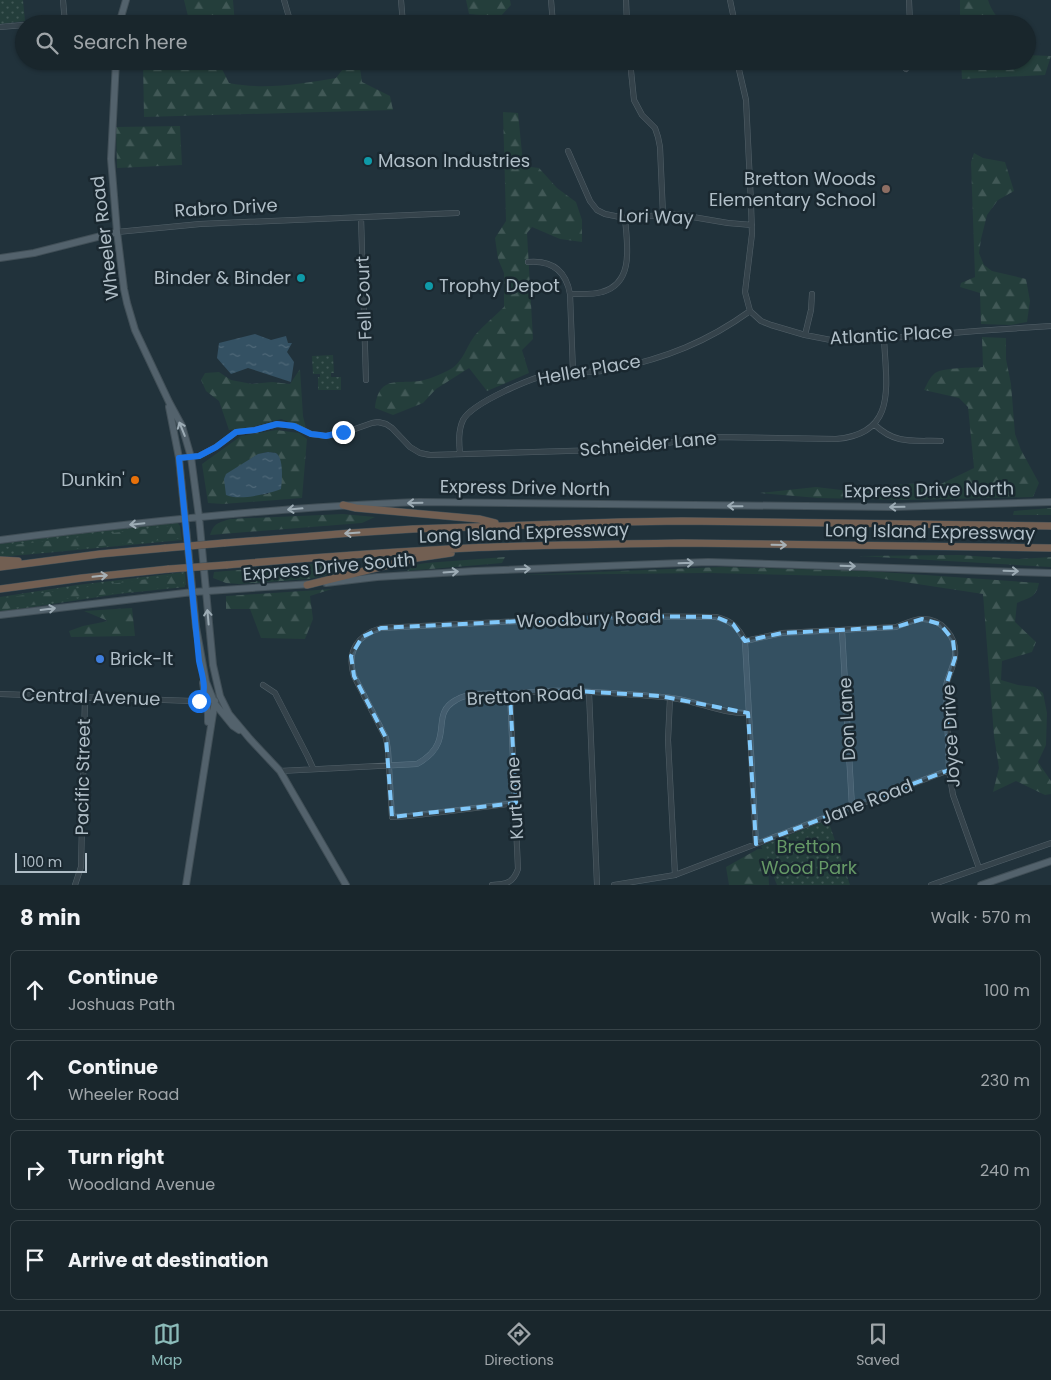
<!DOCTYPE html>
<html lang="en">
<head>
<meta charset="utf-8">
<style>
	body { margin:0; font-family:Poppins,sans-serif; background:#263238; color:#f1f3f6 }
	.scale { position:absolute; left:15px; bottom:12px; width:72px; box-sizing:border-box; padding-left:5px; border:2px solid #b0bec7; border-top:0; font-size:14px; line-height:18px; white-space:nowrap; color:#b0bec7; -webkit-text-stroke:4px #1a2830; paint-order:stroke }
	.stop { position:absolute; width:15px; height:15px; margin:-11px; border:4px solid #1a73e8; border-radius:50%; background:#fff }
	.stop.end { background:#1a73e8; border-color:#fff; box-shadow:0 1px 5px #0008 }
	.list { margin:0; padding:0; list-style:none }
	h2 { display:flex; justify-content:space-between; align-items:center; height:65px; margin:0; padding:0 20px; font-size:21px }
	h2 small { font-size:16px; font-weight:400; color:#9fa5a9 }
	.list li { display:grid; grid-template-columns:32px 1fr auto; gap:15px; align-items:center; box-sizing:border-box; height:80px; margin:0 10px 10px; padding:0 10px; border:1px solid #374348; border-radius:8px }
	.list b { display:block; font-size:19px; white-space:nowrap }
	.list p { margin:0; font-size:16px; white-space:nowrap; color:#9fa5a9 }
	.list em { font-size:16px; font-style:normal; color:#9fa5a9 }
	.icon { flex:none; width:28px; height:28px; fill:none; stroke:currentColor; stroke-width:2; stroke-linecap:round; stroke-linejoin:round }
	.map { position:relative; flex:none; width:1051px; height:885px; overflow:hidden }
	.search { position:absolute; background:#19262c; box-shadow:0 1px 4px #0004; left:15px; right:15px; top:15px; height:55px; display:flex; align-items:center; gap:12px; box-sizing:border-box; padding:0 18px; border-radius:28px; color:#9fa5a9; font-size:19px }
	.sheet { height:425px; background:#19262c }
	nav { display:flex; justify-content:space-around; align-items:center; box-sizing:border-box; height:70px; border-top:1px solid #374348; background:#19262c; font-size:14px; color:#9fa5a9 }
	nav a { display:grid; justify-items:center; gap:2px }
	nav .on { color:#8bbbb9 }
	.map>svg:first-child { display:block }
</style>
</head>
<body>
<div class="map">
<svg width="1051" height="885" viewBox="0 0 1051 885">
	<defs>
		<pattern id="green-dots" width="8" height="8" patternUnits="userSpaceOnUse" patternTransform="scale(1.25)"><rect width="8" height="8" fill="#243e3b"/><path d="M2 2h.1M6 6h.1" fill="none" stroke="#415856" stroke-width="1.8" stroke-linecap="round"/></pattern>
		<pattern id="forest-firs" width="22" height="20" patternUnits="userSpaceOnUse" patternTransform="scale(1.25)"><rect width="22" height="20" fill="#243e3b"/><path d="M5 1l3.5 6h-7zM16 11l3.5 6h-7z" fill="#415856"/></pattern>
		<pattern id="water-ripples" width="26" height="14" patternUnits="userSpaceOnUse" patternTransform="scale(1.25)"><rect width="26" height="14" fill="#345163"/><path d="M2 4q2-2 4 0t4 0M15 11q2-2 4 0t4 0" fill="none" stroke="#4f6878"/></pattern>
	</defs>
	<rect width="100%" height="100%" fill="#21323b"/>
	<path fill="url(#green-dots)" d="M0 0H23L25 21 0 24Z
		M333 355 334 373H331V377H341V390H318V377H320V374H313L312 356Z
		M177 522 180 526 182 540 45 553 0 557V544L84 532Z
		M185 572 186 585H185V587L118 594 0 612V597L77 585Z
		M828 820 850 885H777L761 846Z"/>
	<path fill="url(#forest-firs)" fill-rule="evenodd" d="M184 0H233L235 24H190Z
		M466 0H510L511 5 500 17 469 14Z
		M960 0H988C992 12 997 19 1009 24H960Z
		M1027 55 1051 56 1045 75 962 79 961 61H1027Z
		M143 61H218L229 83C264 90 301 84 336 78L349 61H359L362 82 390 96 393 110 144 117Z
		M503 112 518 113 523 163 531 167 539 168 557 188 576 202 582 220V242L560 239 532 227 527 233 533 339 522 350 529 373 487 391 469 368 436 389 423 403 393 415 375 408C379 372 401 386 424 380 432 378 441 374 449 370 464 362 466 346 476 334 484 325 495 316 504 307V273L498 259 495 238 506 221Z
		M180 126 182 165 117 168 116 127Z
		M974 153 983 158 1005 162 1014 191 998 200 987 215 981 239 979 253 984 265 992 271 1026 279 1030 301 1027 322 1011 325 981 324 980 293 960 287 961 283 975 277 971 162Z
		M982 337 1006 338V359L1011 384 1015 434 1021 450 1039 483 1033 497 903 500 818 498 760 493 816 487 850 491 904 484 943 483 974 468 968 407 959 398 924 390C927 384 930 377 935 373 945 367 972 368 983 367Z
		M300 369 303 416 306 428 281 419 249 428 229 430 219 401 206 391 201 380 205 373 219 372 231 380 252 384 272 382 290 384Z
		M276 430 299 433 307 439 302 498 223 504 208 503 202 464 241 436ZM267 452 276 453 279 457 268 494 231 497C240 476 242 457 267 452Z
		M1051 508V515H1013L1014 511Z
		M343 514 375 517 362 523 210 535C214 523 218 523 230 519Z
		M179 525 181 538 31 553 5 546Z
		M959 555 1019 559 1051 557V567L859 556Z
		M505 557 502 563 407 571 414 565 426 563Z
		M360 560 344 571 309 579 239 584 226 583 213 578 214 572Z
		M721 567 868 571 1039 583C1036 598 1030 597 1017 603L1015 622 1036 642 1032 652 1002 661 1001 680 1018 685 1035 687 1043 693 1047 713 1046 745 1038 762 1051 781V794L1045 795 1016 781 993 792 999 768 994 736 983 594 871 577 708 573 519 575Z
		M179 575 183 576 184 581 182 586 63 599 46 603 0 610V599L3 598Z
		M332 589 310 596 313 619 305 639 261 638 250 609H226V596Z
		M132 608 135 636 71 637 69 631 83 626 108 621 84 611Z
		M758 849H767L769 885H729L726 867Z"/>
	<path fill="url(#water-ripples)" d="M255 334 271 340 286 336 288 343H292L287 352 294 362 291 382 248 368 231 374 217 358 219 343Z
		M268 452C268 452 276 453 276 453 284 458 282 481 281 489 268 494 239 501 226 495L224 479 226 474 258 454Z"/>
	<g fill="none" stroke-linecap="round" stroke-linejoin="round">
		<defs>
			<path id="minor" d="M63 0 65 24
				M284 0 291 24
				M401 0 403 24
				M551 0 553 24
				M626 0 627 24
				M730 0 735 24
				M909 0 910 24
				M0 27 24 25
				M630 61 634 100 642 115 655 128 658 137 660 147 663 215
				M737 61 746 100 751 204 752 234 745 292 750 311 761 321 771 325 805 335 836 341 903 337 976 331 1051 326
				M906 69 910 61
				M568 151 590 201 597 210 605 214 625 218 675 214 728 223 752 225
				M361 217 366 380
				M117 232 200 224 457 213
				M528 262C552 260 566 271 570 294L573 372
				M570 294C580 294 592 295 602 292 635 283 627 244 625 218
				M805 335 811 310 812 294
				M875 425C896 445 914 440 941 441
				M460 454C459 443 458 431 463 420 472 403 534 376 553 374 573 371 594 374 614 369 666 358 707 342 750 311
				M179 458 199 456 216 447 236 432 255 430 277 424 295 426 311 434 326 436 352 430 372 423 378 422 386 424 392 428 410 447 420 453 430 455 633 449 690 439 713 437 836 439C898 434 886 385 884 338
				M842 630 852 807
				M745 641 782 633 896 627C905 624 913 619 923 619 942 619 957 637 955 656 954 666 948 676 946 686L949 770 951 783 953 795 979 868
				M263 685 275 693 308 757 313 768
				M589 692 597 885
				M0 694 192 701C200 701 202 700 204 692
				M670 698 668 740 675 875
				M280 771 417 764C426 759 434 753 438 743 445 727 436 711 456 700 471 691 492 694 508 694 521 693 533 692 546 691 571 690 596 692 622 694 641 695 660 696 678 699 702 703 724 714 748 713
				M516 803 409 816 392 817 388 750 386 738 354 676C346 651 358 635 381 628L622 616 716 617C732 621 738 627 745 641L756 844
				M75 885 81 867 85 697
				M492 885C507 884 513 883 518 869L510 694
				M614 885 675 875 949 770
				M931 885 1051 843"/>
			<path id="major" d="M119 24 126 0
				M116 61 111 159 117 232 124 289 127 303 135 330 169 402 182 426 191 457 199 517 213 665 220 696 229 714 250 739 280 771 346 885
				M0 258 34 253 117 232
				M169 407 179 458 196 627 206 682 215 704 233 726 239 730
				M0 540C139 522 279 507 419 502L893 507 1051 502
				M326 583 377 577 475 571 708 562 1051 573
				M0 615 193 592 311 584
				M203 683 208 714V722
				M186 885 215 701
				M981 885 1051 861"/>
			<path id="highway" d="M343 505 356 508 479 519 495 523
				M224 543 351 533 413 529 620 522 682 521 1051 526
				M0 560 18 561
				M226 565C307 558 388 552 469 548 540 545 611 544 682 543L1051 548
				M0 567 100 554 166 548
				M307 585 417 558 451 553
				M0 589 82 578 169 569"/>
		</defs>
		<use href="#minor" stroke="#536169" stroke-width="6"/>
		<use href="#major" stroke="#414f57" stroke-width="8"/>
		<use href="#highway" stroke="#404e56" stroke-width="8"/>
		<use href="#minor" stroke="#35434b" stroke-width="5"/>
		<use href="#major" stroke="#53626c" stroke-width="6"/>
		<use href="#highway" stroke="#725f52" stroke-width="7"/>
		<defs>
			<path id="highway-bridge" d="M166 548 224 543
				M169 569 226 565"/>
		</defs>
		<use href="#highway-bridge" stroke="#404e56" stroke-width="8" stroke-linecap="butt"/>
		<use href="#highway-bridge" stroke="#725f52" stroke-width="7"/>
	</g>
	<defs><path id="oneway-shaft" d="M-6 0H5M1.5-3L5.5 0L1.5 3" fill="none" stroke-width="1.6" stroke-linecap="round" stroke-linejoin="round" transform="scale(1.25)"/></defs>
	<g stroke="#9dacb5">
		<use href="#oneway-shaft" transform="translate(182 429) rotate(-112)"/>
		<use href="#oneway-shaft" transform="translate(415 503) rotate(179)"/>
		<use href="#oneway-shaft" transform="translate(735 506) rotate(-179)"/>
		<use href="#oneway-shaft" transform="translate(897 507) rotate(179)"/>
		<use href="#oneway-shaft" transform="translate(295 509) rotate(175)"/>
		<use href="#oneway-shaft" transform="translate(137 524) rotate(174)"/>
		<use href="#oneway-shaft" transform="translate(686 563) rotate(-2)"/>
		<use href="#oneway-shaft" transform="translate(848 566) rotate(2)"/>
		<use href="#oneway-shaft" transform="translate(523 569) rotate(-2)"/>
		<use href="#oneway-shaft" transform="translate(1011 571) rotate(2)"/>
		<use href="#oneway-shaft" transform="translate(451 572) rotate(-4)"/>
		<use href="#oneway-shaft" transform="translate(48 609) rotate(-7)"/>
		<use href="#oneway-shaft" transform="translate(208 617) rotate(-95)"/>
	</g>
	<g stroke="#a7b0b5">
		<use href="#oneway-shaft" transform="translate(352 533) rotate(176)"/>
		<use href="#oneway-shaft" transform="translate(779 545) rotate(1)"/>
		<use href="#oneway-shaft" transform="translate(100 576) rotate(-6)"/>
	</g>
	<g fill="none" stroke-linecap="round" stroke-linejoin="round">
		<path stroke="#1a73e8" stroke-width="6" d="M199 701C209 692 201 672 199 661L179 458 199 456 216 447 236 432 255 430 277 424 294 426 311 434 320 435 326 436 343 432"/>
	</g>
	<path fill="#81c9fb" fill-opacity="0.2" stroke="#81c9fb" stroke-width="4" stroke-dasharray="10 6" stroke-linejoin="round" d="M622 616 716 617 733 624 745 641 782 633 896 627 922 619 940 624 953 640 955 658 946 686 949 770 756 844 748 713 660 696 575 691 510 694 516 803 392 817 386 738 354 676 351 656 362 637 381 628Z"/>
	<g fill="#0f9aa8" stroke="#1a2830" stroke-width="2">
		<circle cx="368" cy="161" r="5"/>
		<circle cx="301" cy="278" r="5"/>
		<circle cx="429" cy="286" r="5"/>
	</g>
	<circle fill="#8d6e63" stroke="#1a2830" stroke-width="2" cx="886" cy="189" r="5"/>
	<circle fill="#e8710a" stroke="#1a2830" stroke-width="2" cx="135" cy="480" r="5"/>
	<circle fill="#3f7fe0" stroke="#1a2830" stroke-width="2" cx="100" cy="659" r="5"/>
	<g text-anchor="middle" stroke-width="5" stroke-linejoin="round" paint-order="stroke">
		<g font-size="18" fill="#b0bec7" stroke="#1a2830" text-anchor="start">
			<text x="378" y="167">Mason Industries</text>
			<text x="876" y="185" text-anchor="end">Bretton Woods<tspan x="876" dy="21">Elementary School</tspan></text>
			<text x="291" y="284" text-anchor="end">Binder &amp; Binder</text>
			<text x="439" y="292">Trophy Depot</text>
			<text x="125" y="486" text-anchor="end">Dunkin'</text>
			<text x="110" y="665">Brick-It</text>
		</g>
		<g font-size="18" fill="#b0bec7" stroke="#1a2830">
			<text transform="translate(226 208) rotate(-3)" y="6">Rabro Drive</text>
			<text transform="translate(656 217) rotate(2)" y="6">Lori Way</text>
			<text transform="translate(105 238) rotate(-97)" y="6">Wheeler Road</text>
			<text transform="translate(364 298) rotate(-92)" y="6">Fell Court</text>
			<text transform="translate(891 335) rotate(-3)" y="6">Atlantic Place</text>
			<text transform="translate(589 370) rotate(-10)" y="6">Heller Place</text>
			<text transform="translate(648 444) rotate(-5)" y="6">Schneider Lane</text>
			<text transform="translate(525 488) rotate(1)" y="6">Express Drive North</text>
			<text transform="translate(929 490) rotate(-1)" y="6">Express Drive North</text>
			<text transform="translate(930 532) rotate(1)" y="6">Long Island Expressway</text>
			<text transform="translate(524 533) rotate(-2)" y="6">Long Island Expressway</text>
			<text transform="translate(329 567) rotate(-5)" y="6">Express Drive South</text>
			<text transform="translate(589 619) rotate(-2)" y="6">Woodbury Road</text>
			<text transform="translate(525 696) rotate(-3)" y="6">Bretton Road</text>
			<text transform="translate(91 697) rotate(2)" y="6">Central Avenue</text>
			<text transform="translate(847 719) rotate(-93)" y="6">Don Lane</text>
			<text transform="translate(951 736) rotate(-93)" y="6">Joyce Drive</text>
			<text transform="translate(83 777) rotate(-89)" y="6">Pacific Street</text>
			<text transform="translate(515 798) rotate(-93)" y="6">Kurt Lane</text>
			<text transform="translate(867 802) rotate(-21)" y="6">Jane Road</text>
		</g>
		<g font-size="18" fill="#669967" stroke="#1a2830">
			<text x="809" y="853">Bretton<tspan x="809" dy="21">Wood Park</tspan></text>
		</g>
	</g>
</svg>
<div class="scale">100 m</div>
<div class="stop" style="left:199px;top:701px"></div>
<div class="stop end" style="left:343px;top:432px"></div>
<div class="search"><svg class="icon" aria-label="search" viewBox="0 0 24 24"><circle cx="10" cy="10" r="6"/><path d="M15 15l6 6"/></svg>Search here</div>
</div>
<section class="sheet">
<h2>8 min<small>Walk · 570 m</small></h2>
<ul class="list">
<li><svg class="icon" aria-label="ahead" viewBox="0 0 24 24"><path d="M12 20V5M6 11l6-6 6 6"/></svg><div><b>Continue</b><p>Joshuas Path</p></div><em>100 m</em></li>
<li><svg class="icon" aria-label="ahead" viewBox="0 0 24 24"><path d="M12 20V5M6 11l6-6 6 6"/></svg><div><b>Continue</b><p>Wheeler Road</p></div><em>230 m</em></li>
<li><svg class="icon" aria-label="right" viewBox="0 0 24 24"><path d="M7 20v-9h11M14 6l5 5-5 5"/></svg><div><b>Turn right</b><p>Woodland Avenue</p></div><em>240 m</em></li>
<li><svg class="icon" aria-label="arrive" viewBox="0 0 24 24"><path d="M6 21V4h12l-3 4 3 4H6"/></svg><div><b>Arrive at destination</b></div></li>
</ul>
</section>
<nav>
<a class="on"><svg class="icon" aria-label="map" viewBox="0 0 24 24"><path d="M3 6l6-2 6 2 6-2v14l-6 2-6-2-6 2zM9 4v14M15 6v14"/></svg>Map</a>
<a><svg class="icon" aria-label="directions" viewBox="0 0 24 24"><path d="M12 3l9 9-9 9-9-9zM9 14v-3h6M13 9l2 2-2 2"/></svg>Directions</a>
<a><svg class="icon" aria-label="saved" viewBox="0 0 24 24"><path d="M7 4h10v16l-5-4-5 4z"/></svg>Saved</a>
</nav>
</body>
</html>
